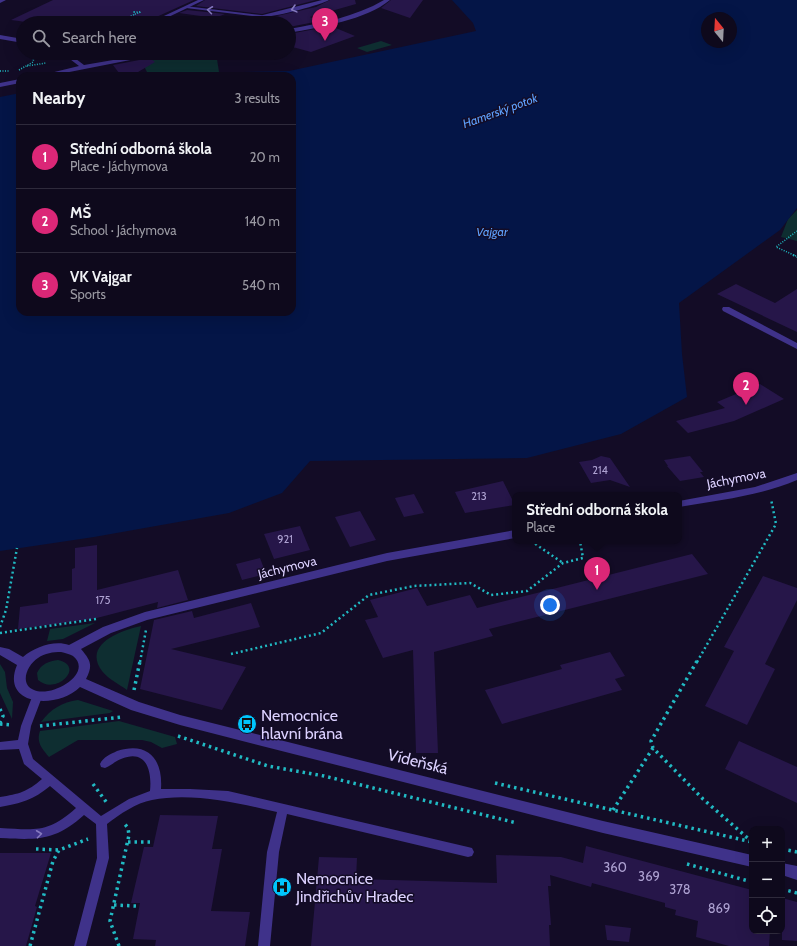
<!DOCTYPE html>
<html lang="en">
<head>
<meta charset="utf-8">
<style>
	body { margin:0; font-family:Cabin,sans-serif; background:#171225; color:#f1f3f6 }
	.controls { position:absolute; right:12px; bottom:12px; display:grid; overflow:hidden; border-radius:8px; box-shadow:0 4px 16px #0002 }
	.controls button { width:36px; height:36px; display:grid; place-items:center; padding:0; border:0; border-bottom:1px solid #2e2a3b; background:#0e091c; color:#f1f3f6; font:20px sans-serif }
	.compass { position:absolute; left:701px; top:12px; width:36px; height:36px; border-radius:50%; background:#0e091c; box-shadow:0 4px 16px #0002; rotate:342deg }
	.you { position:absolute; left:550px; top:605px; width:14px; height:14px; margin:-10px; border:3px solid #fff; border-radius:50%; background:#1a73e8; box-shadow:0 0 0 6px #1a73e833 }
	.badge { display:grid; place-items:center; width:26px; height:26px; border-radius:50%; background:#db2777; color:#fff; font-size:13px; font-weight:700 }
	.pin { position:absolute; translate:-50% -33px; filter:drop-shadow(0 1px 2px #0008) }
	.pin::after { content:''; position:absolute; top:21px; width:14px; height:12px; background:inherit; clip-path:polygon(0 0,100% 0,50% 100%) }
	.popup { position:absolute; left:512px; top:492px; width:170px; height:52px; box-sizing:border-box; display:grid; place-content:center; border-radius:8px; background:#0e091c; filter:drop-shadow(0 1px 3px #0005); font-size:13px; white-space:nowrap; color:#9b9aa3 }
	.popup b { font-size:15px; color:#f1f3f6 }
	.popup::after { content:''; position:absolute; left:50%; top:100%; margin-left:-8px; border:8px solid transparent; border-top-color:#0e091c }
	.list { margin:0; padding:0; list-style:none }
	h2 { display:flex; justify-content:space-between; align-items:center; height:52px; margin:0; padding:0 16px; font-size:17px }
	h2 small { font-size:13px; font-weight:400; color:#9b9aa3 }
	.list li { display:grid; grid-template-columns:26px 1fr auto; gap:12px; align-items:center; box-sizing:border-box; height:64px; padding:0 16px; border-top:1px solid #2e2a3b }
	.list b { display:block; font-size:15px; white-space:nowrap }
	.list p { margin:0; font-size:13px; white-space:nowrap; color:#9b9aa3 }
	.list em { font-size:13px; font-style:normal; color:#9b9aa3 }
	.icon { flex:none; width:22px; height:22px; fill:none; stroke:currentColor; stroke-width:2; stroke-linecap:round; stroke-linejoin:round }
	.map { position:relative; flex:none; width:797px; height:946px; overflow:hidden }
	.search { position:absolute; background:#0e091c; box-shadow:0 4px 16px #0002; left:16px; top:16px; width:280px; height:44px; display:flex; align-items:center; gap:10px; box-sizing:border-box; padding:0 14px; border-radius:22px; color:#9b9aa3; font-size:15px }
	.panel { position:absolute; background:#0e091c; box-shadow:0 4px 16px #0002; left:16px; top:72px; width:280px; height:244px; border-radius:12px }
	.map>svg:first-child { display:block }
</style>
</head>
<body>
<div class="map">
<svg width="797" height="946" viewBox="0 0 797 946">
	<rect width="100%" height="100%" fill="#130c26"/>
	<path fill="#0e2e31" d="M381 41 392 45 367 52 357 48Z
		M191 53H218L220 58 217 59 219 72 148 74 142 62Z
		M797 210V241L781 237 788 219Z
		M95 623 63 639 47 641 50 629Z
		M141 626 127 690C119 684 108 679 102 671 82 644 122 630 141 626Z
		M58 660C86 666 56 696 38 680L37 673C41 664 49 661 58 660Z
		M0 664 5 672 7 688 13 702 12 719 0 693Z
		M78 700 113 711 110 713 41 722C51 709 62 702 78 700Z
		M119 721 175 737 177 744 162 748 151 742 142 740H78L49 757C42 749 36 742 40 731Z"/>
	<path fill="#041547" fill-rule="evenodd" d="M452 0H797V208L780 230 679 303 682 354 687 397 621 434 527 458 310 461 282 493 229 513 94 537 0 551V97L20 93V312H292V76H133L136 74 289 71 476 31 473 23ZM707 18H731V42H707Z"/>
	<path fill="#261649" d="M53 0H194L143 23H34L11 20Z
		M205 0H316L262 14 196 6Z
		M330 0H355L356 4 310 17 320 21 289 27V23H267L263 21 268 18 316 7Z
		M391 0H423L410 18 381 8Z
		M187 10 225 14 215 18 179 13Z
		M331 26 355 36 311 52 289 46V34Z
		M105 53H145L109 59Z
		M150 58 155 62 138 72 132 74 119 73 113 65Z
		M736 284 775 303 797 289V332L717 294Z
		M760 384 784 399 734 421 688 433 676 421 725 408 717 402Z
		M601 456 610 458 630 487 610 480 591 483 579 462 592 460Z
		M690 456 703 472H700L704 477 680 481 667 466H668L664 460Z
		M503 481 515 505 465 513 455 492Z
		M414 494 424 513 404 517 395 498Z
		M360 511 376 540 350 547 335 517Z
		M300 526 310 550 274 559 264 534Z
		M97 545V590L178 570 188 600 157 608 158 602 93 619 18 629 20 607 48 603V594L72 590V569L75 568V548Z
		M692 554 708 574 489 629 493 636 434 652 438 753H416L413 650 383 658 365 620 378 617 370 600 417 588 427 606 470 595 477 608Z
		M260 558 266 574 242 580 236 564Z
		M763 576 797 588V600L765 664 775 669 747 725 705 706 734 651 724 647Z
		M251 603 260 627 171 649 246 667 222 710 140 689 154 620 192 611 194 618Z
		M610 652 625 676 615 679 622 690 502 724 485 690 562 669 560 665Z
		M739 741 797 767V803L725 769Z
		M160 815 218 816 212 849H222L211 911 250 912 245 946H155L156 940 133 939 140 903H131L144 847H153Z
		M586 846 752 890V931H770L769 946H729L696 937 698 921 675 915 676 910 665 907V903L592 883 591 887 550 875 551 886H548L551 925H549L550 946H311L319 857 357 858 356 879 497 883 496 855 561 857 583 863Z
		M0 853H51L35 906 37 907 26 946H0Z
		M782 898 797 902V941L782 940Z
		M605 925 631 928 629 942 607 940Z"/>
	<g fill="none" stroke-linecap="round" stroke-linejoin="round">
		<path stroke="#21bac3" stroke-width="1.5" stroke-dasharray="1 1.5" stroke-linecap="butt" d="M134 12H141L135 14Z
			M122 21 135 14
			M118 23 117 22H124L121 23
			M174 55 184 53
			M27 66 46 63
			M19 70 33 62 35 53
			M0 71H9
			M796 256 776 247 797 231"/>
		<path stroke="#21bac3" stroke-width="2" stroke-dasharray="1.5 2.5" stroke-linecap="butt" d="M793 255 797 257"/>
		<path stroke="#21bac3" stroke-width="2.5" stroke-dasharray="2 3" stroke-linecap="butt" d="M531 541 563 563
			M522 542 529 541
			M0 627 6 610 17 548
			M0 633 96 619
			M231 654 321 633 369 595 414 586 470 583 491 595 527 591 563 563 583 558 580 541
			M140 662 146 630
			M697 662 776 524 771 499"/>
		<path stroke="#21bac3" stroke-width="3.5" stroke-dasharray="2.5 4" stroke-linecap="butt" d="M697 661 651 741 653 748 703 799 751 841
			M134 690 140 661
			M0 709 3 716 0 722
			M0 724 13 725
			M40 726 122 717
			M178 736 268 766 324 776 517 823
			M495 783 752 842
			M93 784 107 803
			M613 810 653 748
			M128 842H150
			M36 849 59 850
			M782 849 797 852
			M687 864 752 882
			M782 889 797 893
			M114 905 136 906
			M30 946 53 861 59 850 88 839
			M119 946 110 921 129 835 128 828 123 822"/>
		<path fill="#3f328a" fill-rule="evenodd" d="M185 6 261 15 263 16 261 17 186 8Z
			M264 16 267 17 258 23H245L256 21Z
			M37 693 41 694 42 697 31 726 28 744 33 759 101 816 129 799 150 791C152 772 147 748 121 759 115 761 111 766 105 768L101 767 100 764C103 757 111 754 117 751 148 741 163 759 161 789H190L228 791 468 847 472 848 474 852 472 856 468 857 287 814 279 852 270 946H258L267 852 277 812C239 803 191 792 152 800 136 803 120 814 107 824L109 858 86 946H74L97 858 96 824 84 815C55 841 38 840 0 838V828C36 830 48 833 76 808L50 786C33 800 22 803 0 807V797C19 794 27 792 42 779L24 764 19 749 0 750V742L18 740 21 726 32 697 33 694Z"/>
		<path fill="#3f328a" fill-rule="evenodd" d="M0 0H6L0 3Z
			M198 0H204L156 23H149Z
			M322 0H329C321 5 266 20 259 16Z
			M384 0H390C366 20 320 27 289 33V29C322 23 355 17 384 0Z
			M0 35 23 39V43L0 39Z
			M62 53H68L84 65 154 53H166L49 76H38L79 66Z
			M20 79V83L0 87V83Z
			M723 307H729L797 343V349L723 311 722 309Z
			M797 473V480C760 496 719 500 679 507V501L755 487Z
			M515 530V538L387 561 147 620 111 633 81 649C91 661 93 665 86 679L139 702 180 715 603 821 752 855V867L603 833 180 725 131 710 80 687C57 710 0 706 17 665L0 655V647L9 649 23 657C35 647 54 640 69 645L103 627 145 612 387 553ZM61 652C65 653 70 654 73 656 94 673 52 698 34 690 19 684 27 665 38 658 45 653 53 652 61 652Z
			M782 863 797 866V880L782 875Z"/>
	</g>
	<defs><path id="oneway-chevron" d="M-2-3.5L2.5 0L-2 3.5" fill="none" stroke-width="1.6" stroke-linecap="round" stroke-linejoin="round"/></defs>
	<g stroke="#867abf">
		<use href="#oneway-chevron" transform="translate(294 9) rotate(165)"/>
		<use href="#oneway-chevron" transform="translate(210 10) rotate(-172)"/>
		<use href="#oneway-chevron" transform="translate(39 834) rotate(-7)"/>
	</g>
	<defs>
		<symbol id="bus-disc" viewBox="-11 -11 22 22"><circle r="9.5" fill="#00c5fc" stroke="#130c26"/><path d="M-5-6H5V4H4V6H2V4H-2V6H-4V4H-5ZM-3.5-4V0h7V-4ZM-3.5 1.2v1.5H-2V1.2ZM2 1.2v1.5H3.5V1.2Z" fill="#111"/></symbol>
		<symbol id="hospital-disc" viewBox="-11 -11 22 22"><circle r="9.5" fill="#00c5fc" stroke="#130c26"/><path d="M-5-5h3v3.5h4V-5h3V5h-3V1.5h-4V5h-3Z" fill="#111"/></symbol>
	</defs>
	<g fill-rule="evenodd">
		<use href="#bus-disc" x="236" y="713" width="22" height="22"/>
		<use href="#hospital-disc" x="271" y="876" width="22" height="22"/>
	</g>
	<g text-anchor="middle" stroke-width="3" stroke-linejoin="round" paint-order="stroke">
		<g font-size="11" fill="#aea2d2">
			<text x="600" y="474">214</text>
			<text x="479" y="500">213</text>
			<text x="285" y="543">921</text>
			<text x="103" y="604">175</text>
		</g>
		<g font-size="12" font-style="italic" fill="#5fa2ff" stroke="#130c26">
			<text transform="translate(500 111) rotate(-20)" y="4">Hamerský potok</text>
			<text x="492" y="236">Vajgar</text>
		</g>
		<g font-size="13" fill="#dcd1ff" stroke="#130c26">
			<text transform="translate(736 478) rotate(-11)" y="5">Jáchymova</text>
			<text transform="translate(287 567) rotate(-14)" y="5">Jáchymova</text>
		</g>
		<g font-size="13" fill="#aea2d2">
			<text x="615" y="872">360</text>
			<text x="649" y="881">369</text>
			<text x="680" y="894">378</text>
			<text x="719" y="913">869</text>
		</g>
		<g font-size="16" fill="#dcd1ff" stroke="#130c26" text-anchor="start">
			<text x="261" y="721">Nemocnice<tspan x="261" dy="18">hlavní brána</tspan></text>
			<text x="296" y="884">Nemocnice<tspan x="296" dy="18">Jindřichův Hradec</tspan></text>
		</g>
		<g font-size="16" fill="#dcd1ff" stroke="#130c26">
			<text transform="translate(418 761) rotate(14)" y="6">Vídeňská</text>
		</g>
	</g>
</svg>
<div class="controls">
<button>+</button>
<button>−</button>
<button><svg class="icon" aria-label="locate" viewBox="0 0 24 24"><circle cx="12" cy="12" r="6"/><path d="M12 2v4M12 18v4M2 12h4M18 12h4"/></svg></button>
</div>
<svg class="compass" viewBox="-18 -18 36 36"><path d="M0-13l5 13h-10z" fill="#e53935"/><path d="M0 13l5-13h-10z" fill="#9b9aa3"/></svg>
<div class="you"></div>
<div class="pin badge" style="left:597px;top:590px">1</div>
<div class="popup"><b>Střední odborná škola</b>Place</div>
<div class="pin badge" style="left:746px;top:405px">2</div>
<div class="pin badge" style="left:325px;top:41px">3</div>
<div class="search"><svg class="icon" aria-label="search" viewBox="0 0 24 24"><circle cx="10" cy="10" r="6"/><path d="M15 15l6 6"/></svg>Search here</div>
<section class="panel">
<h2>Nearby<small>3 results</small></h2>
<ul class="list">
<li><span class="badge">1</span><div><b>Střední odborná škola</b><p>Place · Jáchymova</p></div><em>20 m</em></li>
<li><span class="badge">2</span><div><b>MŠ</b><p>School · Jáchymova</p></div><em>140 m</em></li>
<li><span class="badge">3</span><div><b>VK Vajgar</b><p>Sports</p></div><em>540 m</em></li>
</ul>
</section>
</div>
</body>
</html>
